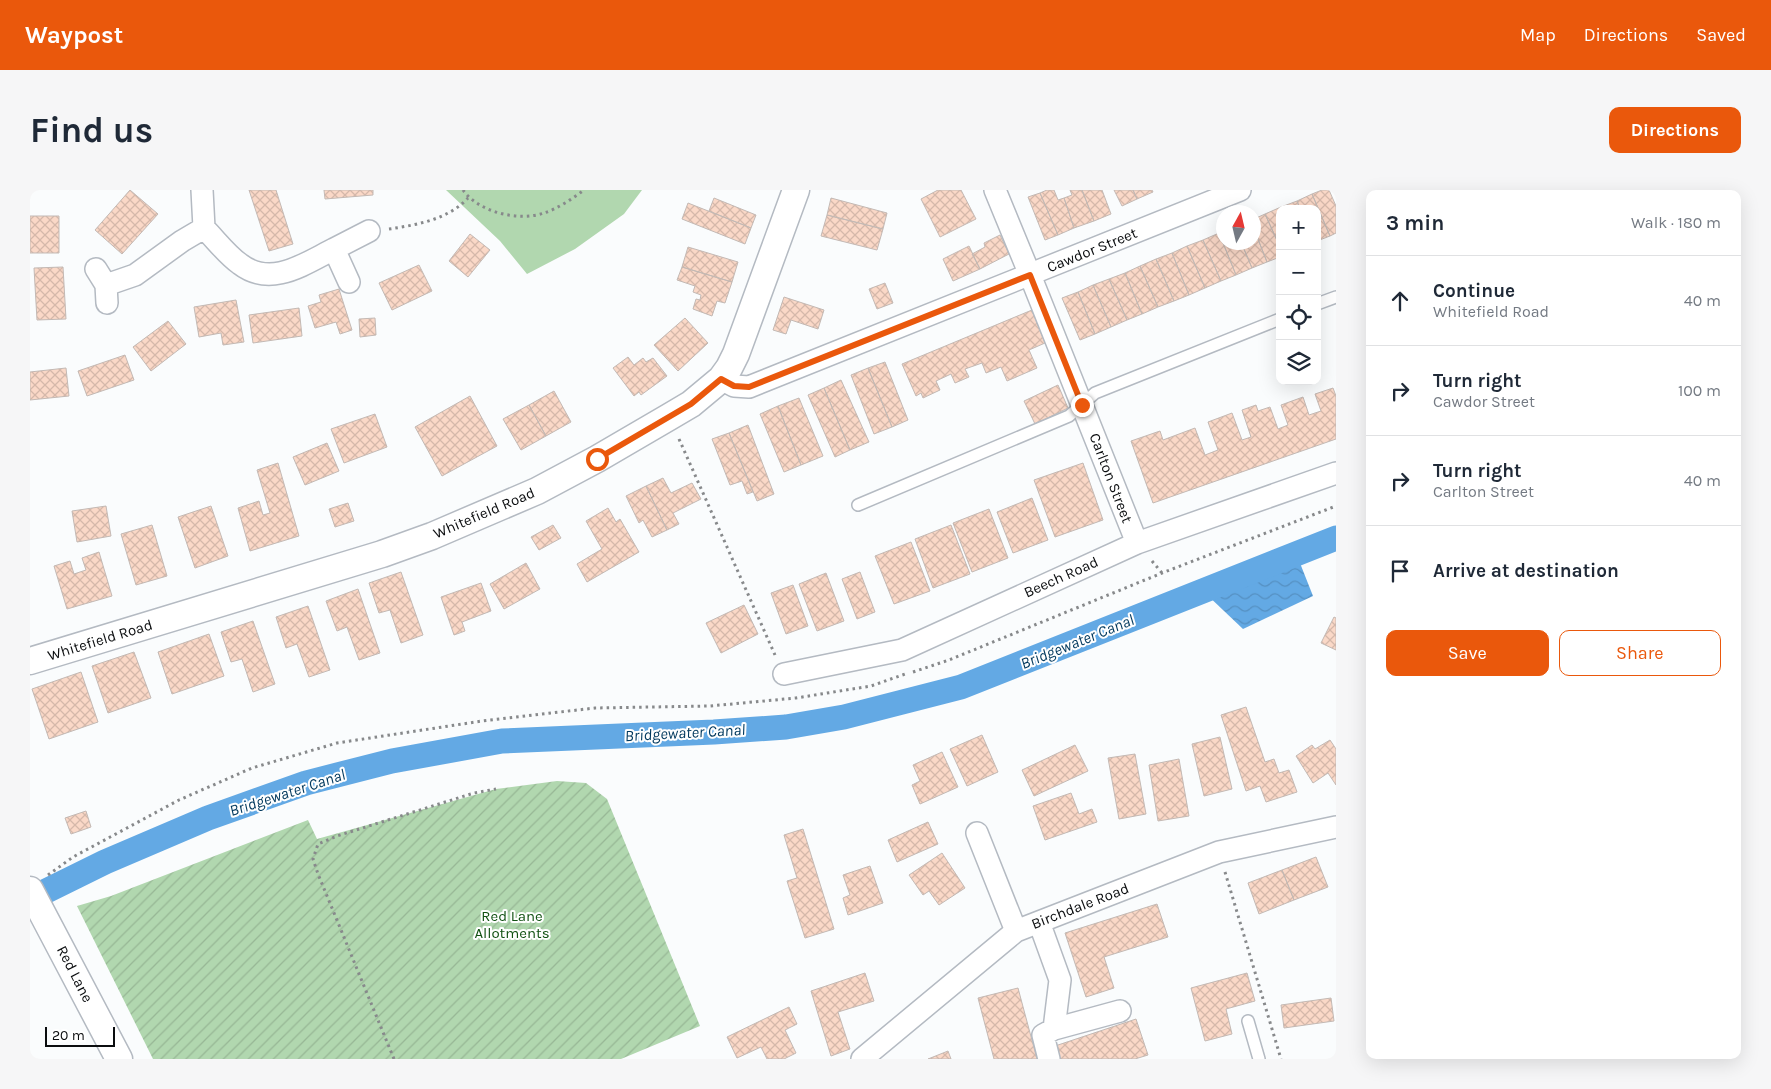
<!DOCTYPE html>
<html lang="en">
<head>
<meta charset="utf-8">
<style>
	body { margin:0; font-family:Karla,sans-serif; background:#f6f6f7; color:#1f2937 }
	.controls { position:absolute; right:15px; top:15px; display:grid; overflow:hidden; border-radius:10px; box-shadow:0 5px 20px #0002 }
	.controls button { width:45px; height:45px; display:grid; place-items:center; padding:0; border:0; border-bottom:1px solid #e0e1e3; background:#fff; color:#1f2937; font:25px sans-serif }
	.compass { position:absolute; left:1186px; top:15px; width:45px; height:45px; border-radius:50%; background:#fff; box-shadow:0 5px 20px #0002; rotate:8deg }
	.scale { position:absolute; left:15px; bottom:12px; width:70px; box-sizing:border-box; padding-left:5px; border:2px solid #0b0d0f; border-top:0; font-size:14px; line-height:18px; white-space:nowrap; color:#0b0d0f; -webkit-text-stroke:4px #fff; paint-order:stroke }
	.stop { position:absolute; width:15px; height:15px; margin:-11px; border:4px solid #ea580c; border-radius:50%; background:#fff }
	.stop.end { background:#ea580c; border-color:#fff; box-shadow:0 1px 5px #0008 }
	.list { margin:0; padding:0; list-style:none }
	h2 { display:flex; justify-content:space-between; align-items:center; height:65px; margin:0; padding:0 20px; font-size:21px }
	h2 small { font-size:16px; font-weight:400; color:#747a83 }
	.list li { display:grid; grid-template-columns:32px 1fr auto; gap:15px; align-items:center; box-sizing:border-box; height:90px; padding:0 20px; border-top:1px solid #e0e1e3 }
	.list b { display:block; font-size:19px; white-space:nowrap }
	.list p { margin:0; font-size:16px; white-space:nowrap; color:#747a83 }
	.list em { font-size:16px; font-style:normal; color:#747a83 }
	.actions { display:flex; gap:10px; padding:15px 20px }
	.actions a { flex:1; padding:11px 0; border:1px solid #ea580c; border-radius:10px; text-align:center; font-size:18px; color:#ea580c }
	.actions .main { background:#ea580c; color:#fff }
	.icon { flex:none; width:28px; height:28px; fill:none; stroke:currentColor; stroke-width:2; stroke-linecap:round; stroke-linejoin:round }
	.map { position:relative; flex:none; width:1306px; height:869px; overflow:hidden; border-radius:10px }
	header { display:flex; align-items:center; gap:30px; box-sizing:border-box; height:70px; padding:0 25px; background:#ea580c; color:#fff }
	header strong { font-size:24px }
	nav { display:flex; gap:28px; margin-inline-start:auto; font-size:18px }
	.intro { display:flex; align-items:center; justify-content:space-between; box-sizing:border-box; height:120px; padding:0 30px }
	h1 { margin:0; font-size:35px }
	.button { padding:12px 22px; border-radius:10px; background:#ea580c; color:#fff; font-size:18px; font-weight:700 }
	main { display:flex; gap:30px; padding:0 30px }
	aside { flex:1; background:#fff; border-radius:10px; box-shadow:0 5px 20px #0002 }
	.map>svg:first-child { display:block }
</style>
</head>
<body>
<header>
<strong>Waypost</strong>
<nav><a>Map</a><a>Directions</a><a>Saved</a></nav>
</header>
<div class="intro"><h1>Find us</h1><a class="button">Directions</a></div>
<main>
<div class="map">
<svg width="1306" height="869" viewBox="0 0 1306 869">
	<defs>
		<pattern id="garden-furrows" width="10" height="10" patternUnits="userSpaceOnUse" patternTransform="scale(1.25)"><rect width="10" height="10" fill="#b1d7af"/><path d="M-1 1l2-2M0 10L10 0M9 11l2-2" fill="none" stroke="#97b795"/></pattern>
		<pattern id="water-waves" width="16" height="10" patternUnits="userSpaceOnUse" patternTransform="scale(1.25)"><rect width="16" height="10" fill="#63a9e4"/><path d="M0 5q4-4 8 0t8 0" fill="none" stroke="#5590c2"/></pattern>
		<pattern id="building-cross-hatch" width="8" height="8" patternUnits="userSpaceOnUse" patternTransform="scale(1.25)"><rect width="8" height="8" fill="#fad8c7"/><path d="M0 0l8 8M0 8l8-8" fill="none" stroke="#d5b8aa"/></pattern>
	</defs>
	<rect width="100%" height="100%" fill="#fafcfd"/>
	<path fill="#b1d7af" d="M416 0H612L594 24 545 59 497 84 470 51Z"/>
	<path fill="url(#garden-furrows)" d="M527 591 556 593 577 609 670 836 591 869H123L47 716 81 706 278 630 287 649 466 599Z"/>
	<path fill="url(#water-waves)" d="M1266 363 1283 406 1213 439 1173 401Z"/>
	<g fill="none" stroke-linecap="round" stroke-linejoin="round">
		<path stroke="#63a9e4" stroke-width="25" d="M0 709 75 672 178 628 276 593 362 571 472 551 684 542 756 537 814 527 931 497 1306 348"/>
	</g>
	<path fill="url(#building-cross-hatch)" stroke="#c3b9b4" d="M100 0 128 24 92 64 65 40Z
		M219 0H246L263 54 239 61Z
		M294 0H343V5L295 9Z
		M908 0H931L946 29 910 47 891 9Z
		M1017 0H1024L1028 10 1034 8 1044 38 1028 45 1010 3Z
		M1040 0H1052L1064 31 1044 38 1034 8 1042 5Z
		M1052 0H1072L1081 24 1064 31Z
		M1084 0H1103L1107 9 1092 16Z
		M1103 0H1122L1123 2 1107 9Z
		M1292 0H1299L1306 16V43L1300 46 1282 4Z
		M1010 3 1028 45 1015 50 998 7Z
		M1282 4 1300 46 1287 51V19H1270L1267 11Z
		M684 8 726 25 721 38 679 21Z
		M801 8 857 23 853 39 797 25Z
		M1267 11 1270 19H1252L1251 17Z
		M658 13 721 38 715 54 652 29Z
		M1251 17 1252 19H1250V57L1235 24Z
		M1235 24 1250 57V67L1237 72 1224 39V29Z
		M797 25 853 39 847 60 791 46Z
		M0 26H29V63H0Z
		M1224 39 1237 72 1222 78 1211 52H1224Z
		M1194 41V52H1211L1222 78 1206 85 1189 43Z
		M1189 43 1206 85 1191 91 1173 50Z
		M440 44 460 60 438 87 419 71Z
		M970 45 979 64 950 79 942 64 955 57 954 53Z
		M1173 50 1191 91 1175 98 1157 56Z
		M939 56 950 79 923 91 913 69Z
		M1157 56 1175 98 1159 105 1142 63Z
		M658 57 708 72 702 92 652 77Z
		M1142 63 1159 105 1144 111 1126 69Z
		M1126 69 1144 111 1128 117 1110 76Z
		M389 75 402 101 362 120 349 93Z
		M1110 76 1128 117 1112 124 1095 83Z
		M33 77 36 129 7 130 4 78Z
		M652 77 702 92 695 113 687 111 682 126 663 119 666 109 670 110 671 105 663 102 665 96 647 90Z
		M1095 83 1112 124 1097 130 1079 89Z
		M1079 89 1097 130 1081 137 1063 95Z
		M855 93 863 113 847 119 839 99Z
		M1063 95 1081 137 1065 144 1048 102Z
		M309 99 322 140 310 144 306 132 285 138 278 116 291 112 289 105Z
		M1048 102 1065 144 1050 150 1032 108Z
		M754 107 794 120 788 139 761 130 756 144 743 140Z
		M206 110 214 152 193 155 191 143 169 147 164 117Z
		M269 118 272 146 223 153 219 125Z
		M1002 120 1015 153 999 160 1007 178 977 191 971 177 956 183 952 173 935 179 939 187 925 193 921 184 906 191 910 200 893 208 891 203 886 206 872 174Z
		M345 128 346 145 330 147 329 129Z
		M655 128 678 153 648 181 624 155Z
		M138 131 156 154 121 181 103 157Z
		M95 165 104 190 57 206 48 181Z
		M598 167 604 175 613 168 616 172 623 168 637 186 611 205 609 202 604 206 583 178Z
		M855 172 878 230 862 237 838 178Z
		M36 178 39 206 0 210V182Z
		M838 178 862 237 844 244 821 185Z
		M811 190 839 252 820 260 794 198Z
		M1028 195 1038 218 1005 234 994 211Z
		M794 198 820 260 805 267 778 205Z
		M1303 198 1306 206V249L1123 313 1101 251 1130 241 1133 250 1165 238 1175 265 1188 260 1178 232 1202 223 1212 250 1221 247 1212 220 1226 215 1228 221 1240 217 1248 239 1258 235 1251 215 1273 207 1279 225 1291 221 1285 204Z
		M524 201 541 232 516 246 499 215Z
		M440 206 467 256 412 286 385 237Z
		M769 208 793 266 771 275 748 216Z
		M499 215 516 246 491 260 473 229Z
		M748 216 771 275 754 282 730 224Z
		M345 224 357 257 314 273 301 239Z
		M718 235 744 304 727 311 699 243Z
		M699 243 723 302 717 304 712 291 700 295 682 249Z
		M297 253 309 281 275 295 263 267Z
		M248 273 269 346 220 361 208 318 229 311 233 325 240 323 227 280Z
		M1053 273 1073 330 1025 347 1004 290Z
		M633 288 641 303 662 293 671 309 643 323 649 334 637 340 616 296Z
		M616 296 637 340 622 347 613 330 609 333 596 306Z
		M1002 308 1018 350 983 363 967 322Z
		M318 313 324 331 305 337 299 319Z
		M76 316 81 346 47 352 42 321Z
		M181 316 198 366 165 378 148 327Z
		M578 318 586 332 590 329 609 362 557 392 547 374 572 359 556 331Z
		M959 319 978 368 942 382 923 333Z
		M122 335 137 386 106 395 91 344Z
		M523 335 531 348 509 360 501 347Z
		M921 335 940 384 903 398 885 349Z
		M881 352 900 401 864 414 845 366Z
		M69 362 82 406 37 419 24 376 40 371 44 384 56 380 52 368Z
		M496 373 510 399 474 419 460 394Z
		M371 382 393 445 371 453 360 420 349 423 339 393Z
		M830 382 845 422 827 429 812 389Z
		M796 383 814 431 787 441 769 394Z
		M451 393 461 421 432 432 435 441 424 445 411 407Z
		M763 395 778 436 756 444 741 403Z
		M328 399 350 463 329 470 317 437 307 441 296 411Z
		M714 415 728 444 691 463 676 433Z
		M278 416 300 480 279 487 267 454 256 458 246 427Z
		M1304 427 1306 428V460L1291 453Z
		M223 431 245 494 223 502 212 469 201 472 191 442Z
		M179 444 194 486 142 504 128 462Z
		M104 462 121 508 78 523 62 476Z
		M51 482 68 532 19 549 2 499Z
		M1216 517 1235 572 1244 569 1249 583 1259 580 1267 602 1236 612 1230 596 1216 601 1191 525Z
		M952 545 968 582 937 596 920 559Z
		M1190 547 1202 599 1174 606 1162 554Z
		M1300 550 1306 559V595L1298 583 1283 593 1266 566 1282 555 1285 559Z
		M1045 555 1058 581 1004 606 992 580Z
		M912 562 928 597 890 614 882 595 890 591 883 575Z
		M1105 564 1116 624 1089 629 1078 568Z
		M1149 569 1159 626 1128 631 1119 575Z
		M1041 603 1049 624 1062 619 1067 632 1015 650 1003 616Z
		M56 621 61 637 41 644 35 628Z
		M898 632 908 654 867 672 858 650Z
		M773 639 804 739 775 748 757 691 767 688 754 645Z
		M912 663 935 698 909 715 899 701 893 705 879 685Z
		M1286 667 1298 697 1264 710 1252 680Z
		M840 676 853 713 818 725 813 708 820 705 813 685Z
		M1252 680 1264 710 1229 724 1218 693Z
		M1127 714 1138 747 1074 767 1084 798 1056 807 1035 743Z
		M835 783 844 811 808 822 820 859 801 866 781 801Z
		M1217 783 1225 811 1196 819 1202 844 1175 851 1161 798Z
		M988 798 1007 869H964L948 808Z
		M1301 808 1304 831 1254 838 1251 815Z
		M759 817 767 834 755 840 766 863 754 869H737L731 857 707 868 697 847Z
		M1106 829 1118 865 1105 869H1030L1025 856Z
		M918 861 921 869H898Z"/>
	<g fill="none" stroke-linecap="round" stroke-linejoin="round">
		<defs>
			<path id="service" d="M1287 114 1306 107
				M828 315 1039 226 1065 203 1250 129
				M1218 831 1229 869"/>
			<path id="minor" d="M172 0 174 38C186 50 197 65 210 74 241 98 274 74 304 59
				M965 0 1000 85 1107 353
				M66 79 76 95 77 113
				M319 92 304 59 339 41
				M76 95 105 85 152 51 174 38
				M691 189 704 196 719 197 1210 0
				M754 484 872 460 1107 353 1306 283
				M947 643 986 741
				M1009 732 1030 790 1024 839 1013 845 1019 869
				M1024 839 1090 821
				M832 869 986 741 1189 662 1306 637"/>
			<path id="tertiary" d="M0 471 352 364 402 346 507 301 567 269 639 227 661 214 691 189 699 178 706 164 766 0
				M0 700 89 869"/>
		</defs>
		<use href="#service" stroke="#b4bac2" stroke-width="14"/>
		<use href="#minor" stroke="#b4bac2" stroke-width="24"/>
		<use href="#tertiary" stroke="#b4bac2" stroke-width="29"/>
		<path stroke="#87898b" stroke-width="3" stroke-dasharray="2.5 4" stroke-linecap="butt" d="M433 0C448 22 489 32 514 23 527 19 542 9 554 0
			M359 39C387 35 419 29 438 8
			M649 249 745 465
			M1122 371 1132 383
			M883 482 919 470 1132 383 1306 316
			M1195 682 1251 869
			M18 685 43 667 149 610 222 578 307 553 452 531 565 518 680 516 766 508 841 496 878 483
			M364 869 288 684 283 669 288 654 307 646 444 603 466 599"/>
		<use href="#service" stroke="#fff" stroke-width="11"/>
		<use href="#minor" stroke="#fff" stroke-width="21"/>
		<use href="#tertiary" stroke="#fff" stroke-width="26"/>
	</g>
	<g fill="none" stroke-linecap="round" stroke-linejoin="round">
		<path stroke="#ea580c" stroke-width="6" d="M567 269 661 214 691 189 704 196 719 197 1000 85 1052 215"/>
	</g>
	<g text-anchor="middle" stroke-width="4" stroke-linejoin="round" paint-order="stroke">
		<g font-size="15" fill="#0b0d0f" stroke="#fff">
			<text transform="translate(1062 60) rotate(-22)" y="5">Cawdor Street</text>
			<text transform="translate(1081 288) rotate(69)" y="5">Carlton Street</text>
			<text transform="translate(454 323) rotate(-23)" y="5">Whitefield Road</text>
			<text transform="translate(1031 387) rotate(-24)" y="5">Beech Road</text>
			<text transform="translate(70 450) rotate(-17)" y="5">Whitefield Road</text>
			<text transform="translate(1050 716) rotate(-21)" y="5">Birchdale Road</text>
			<text transform="translate(45 784) rotate(63)" y="5">Red Lane</text>
		</g>
		<g font-size="15" fill="#115112" stroke="#fff">
			<text x="482" y="731">Red Lane<tspan x="482" dy="17">Allotments</tspan></text>
		</g>
		<g font-size="16" font-style="italic" fill="#00385d" stroke="#fff">
			<text transform="translate(1047 451) rotate(-22)" y="6">Bridgewater Canal</text>
			<text transform="translate(655 542) rotate(-3)" y="6">Bridgewater Canal</text>
			<text transform="translate(257 602) rotate(-18)" y="6">Bridgewater Canal</text>
		</g>
	</g>
</svg>
<div class="controls">
<button>+</button>
<button>−</button>
<button><svg class="icon" aria-label="locate" viewBox="0 0 24 24"><circle cx="12" cy="12" r="6"/><path d="M12 2v4M12 18v4M2 12h4M18 12h4"/></svg></button>
<button><svg class="icon" aria-label="layers" viewBox="0 0 24 24"><path d="M12 4l9 5-9 5-9-5zM3 14l9 5 9-5"/></svg></button>
</div>
<svg class="compass" viewBox="-18 -18 36 36"><path d="M0-13l5 13h-10z" fill="#e53935"/><path d="M0 13l5-13h-10z" fill="#747a83"/></svg>
<div class="scale">20 m</div>
<div class="stop" style="left:567px;top:269px"></div>
<div class="stop end" style="left:1052px;top:215px"></div>
</div>
<aside>
<h2>3 min<small>Walk · 180 m</small></h2>
<ul class="list">
<li><svg class="icon" aria-label="ahead" viewBox="0 0 24 24"><path d="M12 20V5M6 11l6-6 6 6"/></svg><div><b>Continue</b><p>Whitefield Road</p></div><em>40 m</em></li>
<li><svg class="icon" aria-label="right" viewBox="0 0 24 24"><path d="M7 20v-9h11M14 6l5 5-5 5"/></svg><div><b>Turn right</b><p>Cawdor Street</p></div><em>100 m</em></li>
<li><svg class="icon" aria-label="right" viewBox="0 0 24 24"><path d="M7 20v-9h11M14 6l5 5-5 5"/></svg><div><b>Turn right</b><p>Carlton Street</p></div><em>40 m</em></li>
<li><svg class="icon" aria-label="arrive" viewBox="0 0 24 24"><path d="M6 21V4h12l-3 4 3 4H6"/></svg><div><b>Arrive at destination</b></div></li>
</ul>
<div class="actions"><a class="main">Save</a><a>Share</a></div>
</aside>
</main>
</body>
</html>
